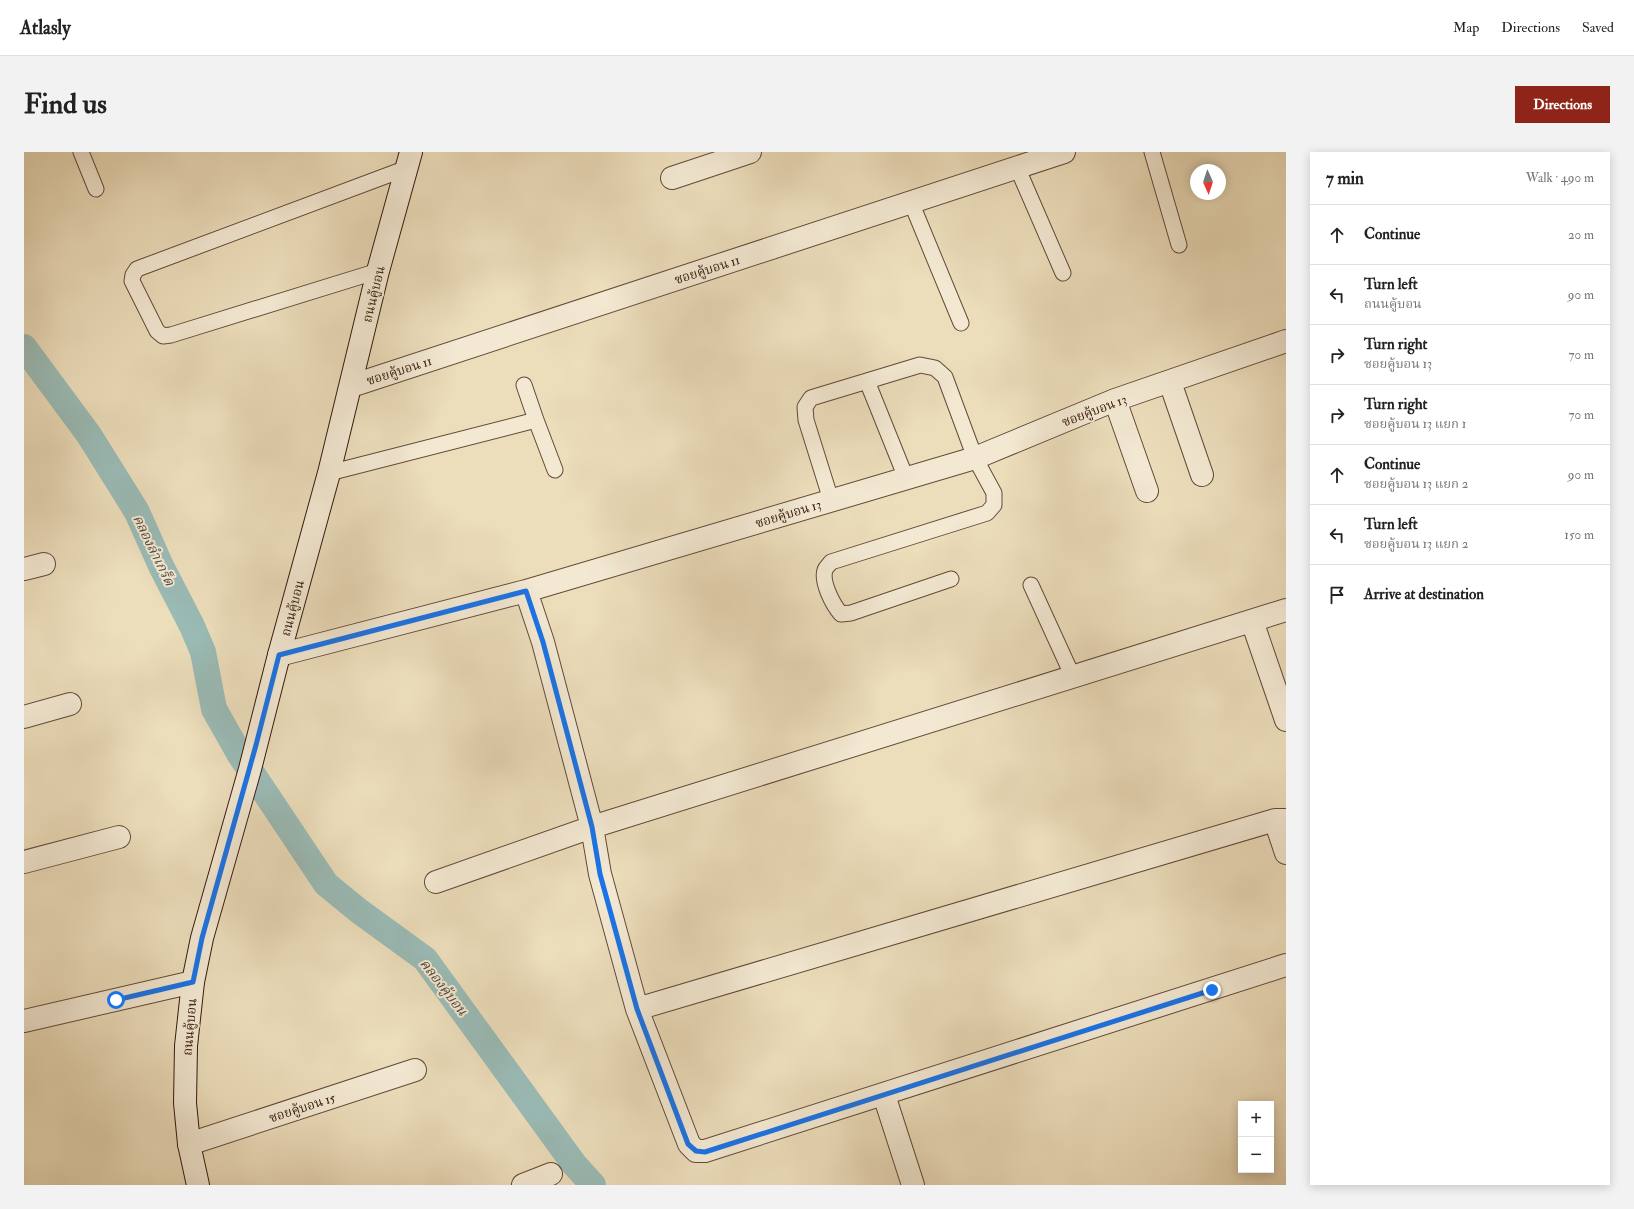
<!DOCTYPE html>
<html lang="en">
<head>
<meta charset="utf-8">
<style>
	body { margin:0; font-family:"IM FELL Double Pica","Noto Serif Thai",serif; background:#f2f2f2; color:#222 }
	.controls { position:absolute; right:12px; bottom:12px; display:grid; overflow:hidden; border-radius:0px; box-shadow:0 2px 10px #0003 }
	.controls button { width:36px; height:36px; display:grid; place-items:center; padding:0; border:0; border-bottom:1px solid #e0e0e0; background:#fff; color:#222; font:20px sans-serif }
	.compass { position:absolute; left:1166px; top:12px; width:36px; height:36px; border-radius:50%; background:#fff; box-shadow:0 2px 10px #0003; rotate:177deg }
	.stop { position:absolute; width:12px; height:12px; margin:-9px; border:3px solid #1a73e8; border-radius:50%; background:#fff }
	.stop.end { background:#1a73e8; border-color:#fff; box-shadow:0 1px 4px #0008 }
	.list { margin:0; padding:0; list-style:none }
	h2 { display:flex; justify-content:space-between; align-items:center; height:52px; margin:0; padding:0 16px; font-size:17px }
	h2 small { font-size:13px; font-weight:400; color:#767676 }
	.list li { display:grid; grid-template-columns:26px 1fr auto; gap:12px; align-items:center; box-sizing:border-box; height:60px; padding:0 16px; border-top:1px solid #e0e0e0 }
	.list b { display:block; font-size:15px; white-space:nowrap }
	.list p { margin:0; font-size:13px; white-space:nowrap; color:#767676 }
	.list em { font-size:13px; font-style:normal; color:#767676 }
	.icon { flex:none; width:22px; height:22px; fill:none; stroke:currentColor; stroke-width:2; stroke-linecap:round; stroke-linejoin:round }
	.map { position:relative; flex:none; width:1262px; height:1033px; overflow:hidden; border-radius:0px }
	header { display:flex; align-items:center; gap:24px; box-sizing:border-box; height:56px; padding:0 20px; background:#fff; border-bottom:1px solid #e0e0e0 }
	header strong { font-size:19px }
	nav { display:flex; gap:22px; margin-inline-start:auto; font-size:14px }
	.intro { display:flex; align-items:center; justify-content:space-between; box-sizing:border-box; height:96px; padding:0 24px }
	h1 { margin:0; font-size:28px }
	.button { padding:10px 18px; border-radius:0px; background:#8f2418; color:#fff; font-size:14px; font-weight:700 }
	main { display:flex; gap:24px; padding:0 24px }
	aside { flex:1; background:#fff; border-radius:0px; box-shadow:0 2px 10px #0003 }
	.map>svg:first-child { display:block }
</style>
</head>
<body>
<header>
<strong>Atlasly</strong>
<nav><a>Map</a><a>Directions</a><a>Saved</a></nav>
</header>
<div class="intro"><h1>Find us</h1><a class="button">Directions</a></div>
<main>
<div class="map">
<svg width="1262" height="1033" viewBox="0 0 1262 1033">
	<rect width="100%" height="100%" fill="#ecddbb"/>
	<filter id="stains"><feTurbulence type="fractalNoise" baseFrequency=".005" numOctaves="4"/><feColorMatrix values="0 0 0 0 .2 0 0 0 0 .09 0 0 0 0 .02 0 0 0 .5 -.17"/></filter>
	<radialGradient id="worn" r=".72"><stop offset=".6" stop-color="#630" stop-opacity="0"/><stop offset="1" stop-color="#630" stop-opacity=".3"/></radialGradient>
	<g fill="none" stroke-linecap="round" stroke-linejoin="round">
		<path stroke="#9abbb6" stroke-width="26" d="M0 195 65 283 113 360 137 414 168 474 179 500 190 557 216 603 302 732 335 759 401 807 550 1012 569 1033"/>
		<defs>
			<path id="service" d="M57 0 72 37
				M1128 0 1155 93
				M993 15 1039 121
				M887 50 937 171
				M354 119 147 183 139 184 133 179 108 129 109 123 113 117 383 16
				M843 229 882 326
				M500 233 512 268
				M305 321 512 268 531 318
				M807 348 782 268 781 255 787 246 896 213 911 216 921 225 951 306 970 341V353L963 361 807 410C805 413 802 415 801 418 797 430 809 453 817 462L827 461 927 427
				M1007 433 1049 525"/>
			<path id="minor" d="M648 26 726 0
				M1146 230 1178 323
				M327 234 1040 0
				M1091 248 1123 339
				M0 417 20 412
				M502 439 519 490 568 675 576 722 613 857 665 992 672 999H681L1262 813
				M1228 469 1262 568
				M255 503 502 439 951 306 1091 248 1262 189
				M0 565 46 552
				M1251 668 1262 701
				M0 710 95 685
				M412 730 568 675 1262 458
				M613 857 1251 668H1262
				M0 869 169 830
				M860 943 889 1033
				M165 992 391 918
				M499 1033 527 1022"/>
			<path id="secondary" d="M174 1033 165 992 161 951 162 894 169 830 178 786 226 617 255 503 305 321 354 119 387 0"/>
		</defs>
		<use href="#service" stroke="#634938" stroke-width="17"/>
		<use href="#minor" stroke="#634938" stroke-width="24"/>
		<use href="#secondary" stroke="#35180d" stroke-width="24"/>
		<use href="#service" stroke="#f3e9d3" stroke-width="15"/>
		<use href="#minor" stroke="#f3e9d3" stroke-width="22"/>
		<use href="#secondary" stroke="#f3e9d3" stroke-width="22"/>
	</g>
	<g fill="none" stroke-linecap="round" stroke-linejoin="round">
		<path stroke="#1a73e8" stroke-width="5" d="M92 848 169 830 178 786 232 593 255 503 502 439 519 490 568 675 576 722 613 857 664 992 672 999 681 1000 1188 838"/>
	</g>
	<g text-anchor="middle" stroke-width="4" stroke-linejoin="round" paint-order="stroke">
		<g font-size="13" fill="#35180d" stroke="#f3e9d3">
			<text transform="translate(683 117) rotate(-18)" y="5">ซอยคู้บอน 11</text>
			<text transform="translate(349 142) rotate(-76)" y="5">ถนนคู้บอน</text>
			<text transform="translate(375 218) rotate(-18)" y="5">ซอยคู้บอน 11</text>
			<text transform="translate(1070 258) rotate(-21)" y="5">ซอยคู้บอน 13</text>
			<text transform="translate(764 361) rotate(-17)" y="5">ซอยคู้บอน 13</text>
			<text transform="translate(268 456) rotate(-75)" y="5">ถนนคู้บอน</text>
			<text transform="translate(165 875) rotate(-85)" y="5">ถนนคู้บอน</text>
			<text transform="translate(278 955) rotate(-18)" y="5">ซอยคู้บอน 15</text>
		</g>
		<g font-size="14" font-style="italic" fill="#534940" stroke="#f3e9d3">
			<text transform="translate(130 398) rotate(64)" y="5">คลองลำเกร็ด</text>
			<text transform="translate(420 835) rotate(52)" y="5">คลองคู้บอน</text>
		</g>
	</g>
	<rect width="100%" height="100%" filter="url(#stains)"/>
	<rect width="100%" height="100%" fill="url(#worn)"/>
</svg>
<div class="controls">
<button>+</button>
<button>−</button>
</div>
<svg class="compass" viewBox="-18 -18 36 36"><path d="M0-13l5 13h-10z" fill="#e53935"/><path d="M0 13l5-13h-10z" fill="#767676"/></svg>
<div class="stop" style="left:92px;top:848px"></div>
<div class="stop end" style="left:1188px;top:838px"></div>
</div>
<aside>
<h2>7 min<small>Walk · 490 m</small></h2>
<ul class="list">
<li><svg class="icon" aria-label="ahead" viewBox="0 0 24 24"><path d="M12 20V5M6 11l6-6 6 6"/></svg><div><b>Continue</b></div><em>20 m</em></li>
<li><svg class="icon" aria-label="left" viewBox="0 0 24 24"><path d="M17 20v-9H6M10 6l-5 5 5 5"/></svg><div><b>Turn left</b><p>ถนนคู้บอน</p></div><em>90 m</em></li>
<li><svg class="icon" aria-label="right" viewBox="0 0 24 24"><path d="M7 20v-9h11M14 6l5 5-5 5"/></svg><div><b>Turn right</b><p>ซอยคู้บอน 13</p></div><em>70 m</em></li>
<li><svg class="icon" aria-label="right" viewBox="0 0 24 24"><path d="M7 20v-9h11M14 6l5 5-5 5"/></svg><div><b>Turn right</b><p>ซอยคู้บอน 13 แยก 1</p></div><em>70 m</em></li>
<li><svg class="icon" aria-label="ahead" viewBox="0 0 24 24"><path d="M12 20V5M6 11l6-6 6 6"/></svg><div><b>Continue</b><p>ซอยคู้บอน 13 แยก 2</p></div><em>90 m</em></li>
<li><svg class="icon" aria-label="left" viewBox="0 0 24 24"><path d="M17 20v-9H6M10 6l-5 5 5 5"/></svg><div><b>Turn left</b><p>ซอยคู้บอน 13 แยก 2</p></div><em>150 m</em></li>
<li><svg class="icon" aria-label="arrive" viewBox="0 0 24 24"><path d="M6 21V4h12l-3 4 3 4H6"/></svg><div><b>Arrive at destination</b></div></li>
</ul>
</aside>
</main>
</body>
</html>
